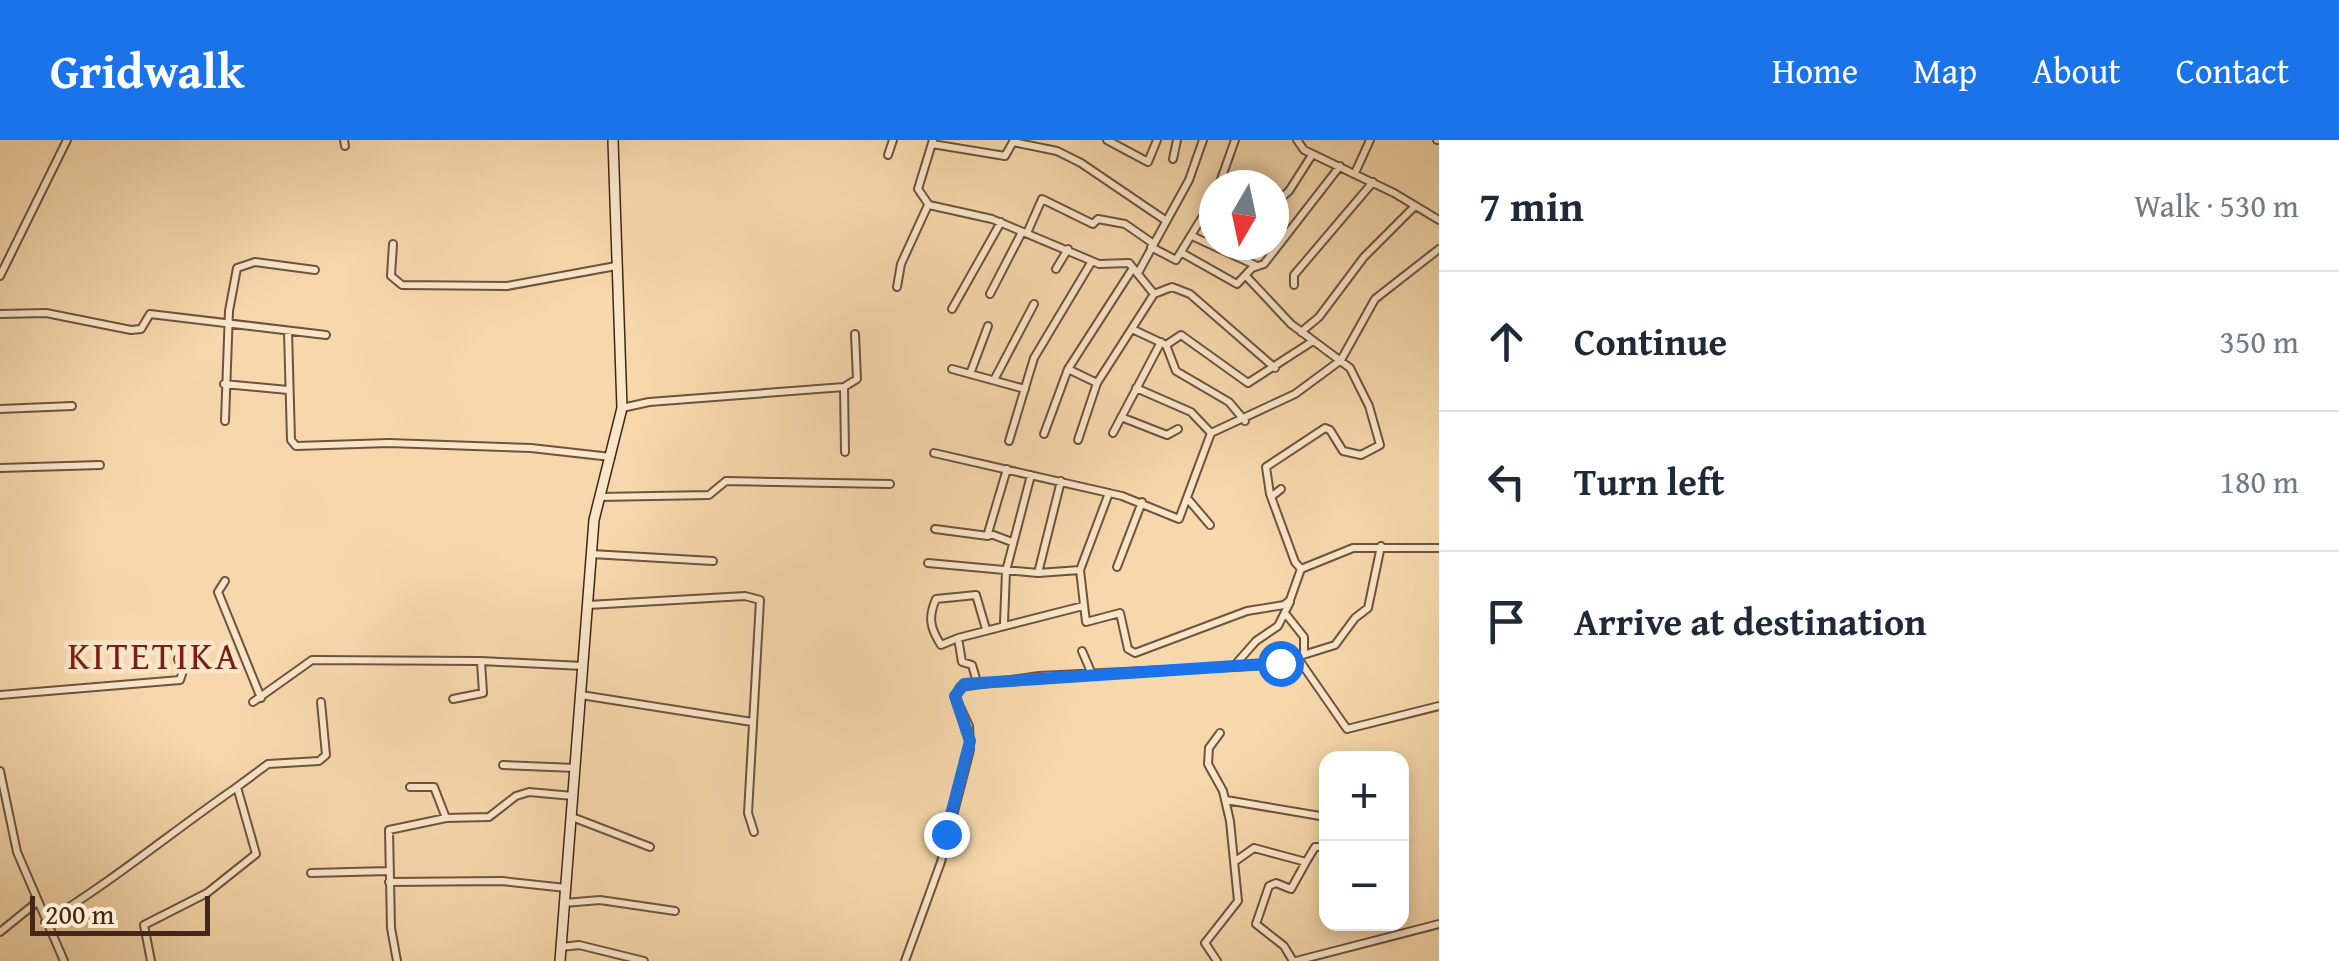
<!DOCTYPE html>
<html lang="en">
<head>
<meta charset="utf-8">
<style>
	body { margin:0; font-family:"Gentium Book Plus",serif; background:#f6f6f7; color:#1f2937 }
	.controls { position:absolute; right:30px; bottom:30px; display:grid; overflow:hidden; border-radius:20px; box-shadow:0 5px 15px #0003 }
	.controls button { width:90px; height:90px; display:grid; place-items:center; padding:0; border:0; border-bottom:2px solid #e0e1e3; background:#fff; color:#1f2937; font:50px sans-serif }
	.compass { position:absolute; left:1199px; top:30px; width:90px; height:90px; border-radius:50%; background:#fff; box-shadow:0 5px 15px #0003; rotate:189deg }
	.scale { position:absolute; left:30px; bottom:25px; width:180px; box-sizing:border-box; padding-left:10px; border:5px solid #42271a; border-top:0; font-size:28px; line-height:35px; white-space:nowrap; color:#42271a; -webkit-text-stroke:8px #f9e6c9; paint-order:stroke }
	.stop { position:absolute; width:30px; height:30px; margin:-22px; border:8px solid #1a73e8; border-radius:50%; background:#fff }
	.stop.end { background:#1a73e8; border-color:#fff; box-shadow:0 2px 10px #0008 }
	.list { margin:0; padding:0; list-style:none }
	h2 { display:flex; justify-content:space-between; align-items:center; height:130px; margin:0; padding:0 40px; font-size:42px }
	h2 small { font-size:32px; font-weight:400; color:#747a83 }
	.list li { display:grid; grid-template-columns:65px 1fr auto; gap:30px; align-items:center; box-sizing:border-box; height:140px; padding:0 40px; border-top:2px solid #e0e1e3 }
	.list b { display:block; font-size:38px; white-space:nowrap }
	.list em { font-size:32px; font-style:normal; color:#747a83 }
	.icon { flex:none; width:55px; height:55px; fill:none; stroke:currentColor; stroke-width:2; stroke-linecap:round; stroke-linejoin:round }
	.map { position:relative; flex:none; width:1439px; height:821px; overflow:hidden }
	header { display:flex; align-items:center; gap:60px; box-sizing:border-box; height:140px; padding:0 50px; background:#1a73e8; color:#fff }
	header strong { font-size:48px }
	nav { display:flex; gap:55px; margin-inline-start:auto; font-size:35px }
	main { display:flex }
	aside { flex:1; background:#fff }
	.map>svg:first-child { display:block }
</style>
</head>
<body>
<header>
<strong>Gridwalk</strong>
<nav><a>Home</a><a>Map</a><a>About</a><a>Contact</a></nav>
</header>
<main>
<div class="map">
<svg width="1439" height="821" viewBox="0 0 1439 821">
	<rect width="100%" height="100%" fill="#f6d8ac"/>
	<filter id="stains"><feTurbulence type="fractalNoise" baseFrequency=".002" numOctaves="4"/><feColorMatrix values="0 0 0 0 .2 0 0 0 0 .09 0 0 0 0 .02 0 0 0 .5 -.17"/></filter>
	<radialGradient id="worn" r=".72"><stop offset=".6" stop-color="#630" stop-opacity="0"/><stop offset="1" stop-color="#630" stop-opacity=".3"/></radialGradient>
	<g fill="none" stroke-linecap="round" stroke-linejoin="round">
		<defs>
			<path id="street" d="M344 0 345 6
				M933 0 918 49 929 65 992 79 1099 124 1129 123 1154 154
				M1107 0 1148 22 1157 0
				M1297 0 1304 10 1394 53 1439 80
				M1437 0H1439
				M932 4 1005 16 1013 2 1057 11 1081 23 1165 80
				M888 15 893 0
				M1173 19 1177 0
				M1355 33 1370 0
				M1219 45 1235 0
				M1274 64 1289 51 1312 15
				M1027 93 1042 59 1093 84 1098 79 1125 84 1151 102
				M1192 96 1257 126
				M393 104 391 136 402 145 507 146 616 126
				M1151 107 1176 120 1214 58
				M1182 113 1237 144 1252 128 1264 124 1340 26
				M1056 129 1068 109
				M1138 133 1189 40 1203 0
				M0 136 67 0
				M1246 136 1291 184 1350 228 1369 266 1380 305 1361 315 1343 311 1330 290 1325 288 1266 327 1270 354 1295 422 1301 429 1353 408H1439
				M1294 145V135L1373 42
				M897 147 901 124 928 65
				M990 154 1022 92
				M952 169 1001 82
				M0 174 46 173 131 190 141 189 150 174 326 195
				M1132 189 1166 205 1176 231 1229 262 1245 281
				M288 191 291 300 296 306 389 303 531 308 611 317
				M1301 192 1319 177 1364 117 1415 66
				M1166 205 1181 195 1248 243 1313 201
				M952 229 1025 249
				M1068 229 1097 243 1154 154 1172 147 1190 154 1275 228
				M970 234 988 186
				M994 240 1034 164
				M224 244 288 250
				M1136 248 1191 272 1211 293
				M622 268 649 262 844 247
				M0 269 72 266
				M1121 277 1167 295 1178 289
				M225 281 229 171 237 128 255 122 315 130
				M1113 293 1161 202
				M1044 294 1068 229 1133 128
				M1078 300 1097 243
				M1009 301 1034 218 1092 121
				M845 312 844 247 857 239 855 194
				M934 313 1122 356 1179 379 1211 293 1295 254 1341 220 1375 159 1439 109
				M0 328 100 325
				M1007 329 988 393 1012 402
				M599 357 709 355 726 341 890 344
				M1271 357 1281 349
				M1187 358 1210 385
				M935 389 988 396
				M591 414 713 421
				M928 423 1038 433 1080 430 1109 353
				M1117 427 1142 362
				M1080 430 1086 482 1120 473 1128 509 1135 513 1247 471 1284 465 1290 460 1301 429
				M1038 433 1061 341
				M225 441 218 452 261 558
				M588 465 745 456 760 460 748 673 754 692
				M1285 473 1304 497V514
				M1004 483 1006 431 1031 335
				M958 498 941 505C930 488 928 477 936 459L976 455 986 489
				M1082 511 1092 534
				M1297 517 1347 589 1439 566
				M1234 526 1256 501 1278 486 1290 462
				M977 542 972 525 962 522 958 498 1083 466
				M0 555 180 540 183 531 178 519
				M581 555 752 582
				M453 559 483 553 481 521 583 526
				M253 562 312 520 481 521
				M503 625 575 628
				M0 631 17 712 64 821
				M237 647 268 624 319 621 326 615 321 562
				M410 647H434L446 678
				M1226 660 1326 677
				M572 677 650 707
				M1237 720 1254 708 1306 722 1315 707H1326
				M311 733 389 731
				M389 742 502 741 566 748
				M564 763 600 760 675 771
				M45 782C112 742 173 691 237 647L256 714 207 753 144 785 151 821
				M0 792 37 762
				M561 807 579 805 644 821
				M397 821 391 788 389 690 446 678 489 677 516 656 529 652 573 656
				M905 821 941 722 970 610 969 586 955 556 960 547 1039 536 1271 525 1335 505 1355 478 1368 468 1381 406
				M1217 821 1205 803 1238 761 1230 681 1223 651 1208 624 1209 608 1220 593
				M1293 821 1284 806 1256 784 1269 746 1276 743 1291 749 1306 722
				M1296 821 1439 784"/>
			<path id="secondary" d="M560 821 594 380 622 268 613 0"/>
		</defs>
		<use href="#street" stroke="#6f533e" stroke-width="10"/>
		<use href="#secondary" stroke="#42271a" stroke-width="12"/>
		<use href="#street" stroke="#f9e6c9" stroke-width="6"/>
		<use href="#secondary" stroke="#f9e6c9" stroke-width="9"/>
	</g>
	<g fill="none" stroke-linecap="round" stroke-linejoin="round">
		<path stroke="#1a73e8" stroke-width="12" d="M946 694 970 601 955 556 964 544 1280 523"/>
	</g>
	<g text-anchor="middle" stroke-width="9" stroke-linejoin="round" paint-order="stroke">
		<g font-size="38" letter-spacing="2.5" fill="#7a1f14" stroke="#f9e6c9">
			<text x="154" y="529">KITETIKA</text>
		</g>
	</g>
	<rect width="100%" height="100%" filter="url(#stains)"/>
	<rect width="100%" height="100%" fill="url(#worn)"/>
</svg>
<div class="controls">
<button>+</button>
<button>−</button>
</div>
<svg class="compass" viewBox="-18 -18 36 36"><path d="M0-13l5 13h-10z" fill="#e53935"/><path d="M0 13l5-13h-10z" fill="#747a83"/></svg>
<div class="scale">200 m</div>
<div class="stop" style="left:1280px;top:523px"></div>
<div class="stop end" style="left:946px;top:694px"></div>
</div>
<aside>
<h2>7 min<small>Walk · 530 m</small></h2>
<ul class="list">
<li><svg class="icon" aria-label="ahead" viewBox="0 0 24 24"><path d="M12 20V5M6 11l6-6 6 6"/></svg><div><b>Continue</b></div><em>350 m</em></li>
<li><svg class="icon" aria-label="left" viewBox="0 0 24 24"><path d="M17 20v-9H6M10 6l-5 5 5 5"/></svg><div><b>Turn left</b></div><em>180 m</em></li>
<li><svg class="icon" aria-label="arrive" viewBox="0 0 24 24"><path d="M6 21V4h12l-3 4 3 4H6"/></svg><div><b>Arrive at destination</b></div></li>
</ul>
</aside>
</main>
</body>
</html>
